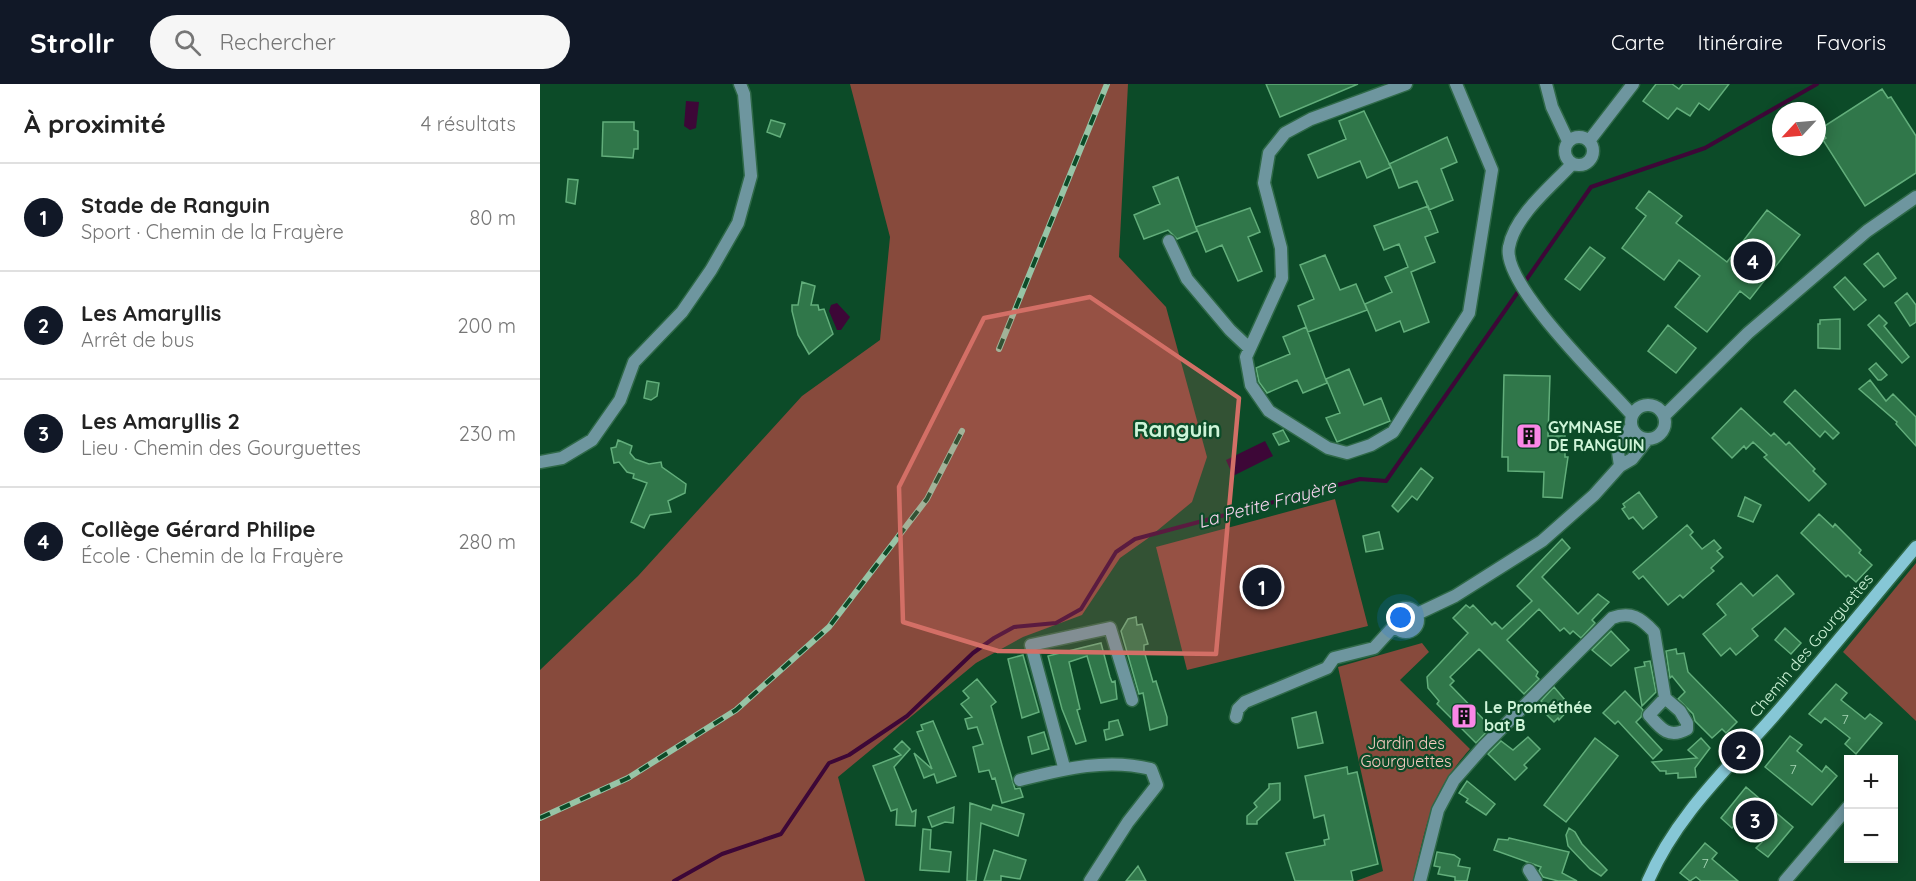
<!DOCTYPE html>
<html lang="fr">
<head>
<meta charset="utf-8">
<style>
	body { margin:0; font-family:Quicksand,sans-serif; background:#f6f6f6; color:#222 }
	.controls { position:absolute; right:18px; bottom:18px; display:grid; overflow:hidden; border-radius:0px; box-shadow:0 3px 15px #0003 }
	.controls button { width:54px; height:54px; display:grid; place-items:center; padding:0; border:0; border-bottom:2px solid #e0e0e0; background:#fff; color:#222; font:30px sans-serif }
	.compass { position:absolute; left:1232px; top:18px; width:54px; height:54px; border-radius:50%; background:#fff; box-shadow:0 3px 15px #0003; rotate:244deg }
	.you { position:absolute; left:861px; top:534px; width:21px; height:21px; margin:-15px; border:4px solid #fff; border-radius:50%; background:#1a73e8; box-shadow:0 0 0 9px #1a73e833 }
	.badge { display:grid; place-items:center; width:39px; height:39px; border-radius:50%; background:#111827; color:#fff; font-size:20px; font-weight:700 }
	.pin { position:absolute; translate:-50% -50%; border:3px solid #fff; box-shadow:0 2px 6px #0006 }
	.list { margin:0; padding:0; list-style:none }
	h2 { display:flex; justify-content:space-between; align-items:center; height:78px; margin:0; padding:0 24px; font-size:26px }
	h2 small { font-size:20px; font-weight:400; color:#767676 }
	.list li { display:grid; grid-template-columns:39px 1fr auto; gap:18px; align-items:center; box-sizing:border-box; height:108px; padding:0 24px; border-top:2px solid #e0e0e0 }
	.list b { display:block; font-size:22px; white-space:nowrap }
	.list p { margin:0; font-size:20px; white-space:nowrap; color:#767676 }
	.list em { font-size:20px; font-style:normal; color:#767676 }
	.icon { flex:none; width:33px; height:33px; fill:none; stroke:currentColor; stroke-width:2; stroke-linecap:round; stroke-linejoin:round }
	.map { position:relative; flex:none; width:1376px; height:797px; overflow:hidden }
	header { display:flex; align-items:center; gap:36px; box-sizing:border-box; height:84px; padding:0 30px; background:#111827; color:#fff }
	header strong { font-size:28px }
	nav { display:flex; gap:33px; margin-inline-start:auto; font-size:21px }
	.search { width:420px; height:54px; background:#f6f6f6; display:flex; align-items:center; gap:15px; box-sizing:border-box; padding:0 21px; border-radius:33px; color:#767676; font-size:22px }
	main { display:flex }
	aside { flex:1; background:#fff }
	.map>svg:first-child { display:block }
</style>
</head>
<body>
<header>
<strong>Strollr</strong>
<div class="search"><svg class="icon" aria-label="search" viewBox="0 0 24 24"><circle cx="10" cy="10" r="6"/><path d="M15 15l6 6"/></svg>Rechercher</div>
<nav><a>Carte</a><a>Itinéraire</a><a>Favoris</a></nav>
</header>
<main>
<aside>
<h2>À proximité<small>4 résultats</small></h2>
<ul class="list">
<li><span class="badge">1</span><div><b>Stade de Ranguin</b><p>Sport · Chemin de la Frayère</p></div><em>80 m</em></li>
<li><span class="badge">2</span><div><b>Les Amaryllis</b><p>Arrêt de bus</p></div><em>200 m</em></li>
<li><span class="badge">3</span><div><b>Les Amaryllis 2</b><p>Lieu · Chemin des Gourguettes</p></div><em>230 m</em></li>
<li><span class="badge">4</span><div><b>Collège Gérard Philipe</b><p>École · Chemin de la Frayère</p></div><em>280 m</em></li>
</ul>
</aside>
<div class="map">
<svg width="1376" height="797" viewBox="0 0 1376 797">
	<rect width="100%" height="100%" fill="#0c4b28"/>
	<path fill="#874a3c" d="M310 0H588L579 173 626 223 667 373 652 418 607 455 580 474 542 531 483 553 436 579 298 693 325 797H0V586L98 492 262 312 340 256 350 153Z
		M795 415 828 542 647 586 616 463Z
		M1376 479V637L1303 568Z
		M882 559 889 568 860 596 930 665C889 711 887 740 873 797H816L843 787 798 583Z"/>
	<path fill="#3d0737" d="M146 17 159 18 156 44 150 46 144 42Z
		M297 219 310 233 301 246H297L289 227 291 221Z
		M725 357 733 372 693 392 686 376Z"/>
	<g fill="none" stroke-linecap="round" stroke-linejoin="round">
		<path stroke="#3d0737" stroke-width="4" d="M984 199 1051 103 1165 64 1277 0
			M134 797 182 770 241 750 289 679 309 671 367 632 433 569 454 554 474 543 516 539 541 525 576 468 595 455 820 395 846 397 980 205"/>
	</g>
	<path fill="#30774a" stroke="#62ae7b" stroke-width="1.5" d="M726 0H818L740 33Z
		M1116 0H1132L1139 5 1143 0H1189L1169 26 1159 19 1150 32 1137 24 1128 35 1103 17Z
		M1342 5 1348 14 1351 13 1376 52V89L1325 122 1283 56 1286 54 1280 45Z
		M824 27 851 83 849 80 907 53 917 78 901 85 913 116 889 126 877 97 859 104 851 83 827 94 820 77 778 94 768 71 806 55 799 37Z
		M231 36 245 40 240 53 227 48Z
		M63 38H94V46L98 47V65H94L93 74 62 72Z
		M638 93 657 147 637 155 628 146 604 155 594 131 620 120 613 103Z
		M28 95 38 96 35 120 26 118Z
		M1109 107 1142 132 1136 139 1187 178 1227 126 1260 151 1210 215 1200 207 1167 248 1135 223 1160 192 1139 176 1124 196 1082 164 1106 132 1096 124Z
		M888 122 898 148 885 153 895 178 871 188 889 238 864 248 860 237 836 247 825 220 852 208 845 193 868 183 859 160 844 166 834 142Z
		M710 124 720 148 708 153 722 187 698 197 682 161 666 168 656 143Z
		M1050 163 1065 174 1040 206 1025 195Z
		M1338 169 1356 194 1344 203 1324 180Z
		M785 171 800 206 816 200 827 226 768 248 758 222 774 215 760 181Z
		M1305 193 1326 216 1314 226 1294 203Z
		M262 198 275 202 271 221H278L279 226 284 225 293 250 269 270 258 251 252 227V221H258Z
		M1367 209 1376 221V238L1370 242 1355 219Z
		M1339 231 1347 239 1344 242 1369 273 1362 279 1328 241Z
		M1300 235V265L1278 264V240H1280V236Z
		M1128 241 1156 264 1136 289 1108 267Z
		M766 243 787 299 763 309 757 296 727 309 719 298 716 284 750 270 743 253Z
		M1336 279 1347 291 1341 296H1338L1329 285Z
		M809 285 824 321 841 314 850 337 797 358 786 334 800 329 786 295Z
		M964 291 1010 292 1008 352H1025V373H1028L1022 414 1003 413 1004 388 968 387V373H962Z
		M1330 296 1346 317 1353 310 1376 333V362L1356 340 1357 338 1319 305Z
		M107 297 119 299 117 312 111 316 104 314Z
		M1255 306 1299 349 1293 355 1285 347 1280 353 1244 318Z
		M1201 324 1231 352 1234 349 1246 361 1249 358 1275 385 1273 387 1286 400 1269 417 1224 373 1227 371 1213 358 1206 365 1204 362 1192 374 1172 354Z
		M743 346 749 357 739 361 733 350Z
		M78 356 92 362 90 369 95 375 109 380 121 378 122 383 146 400 145 409 128 417 131 428 110 431 104 444 91 438 107 399 93 394 94 390 87 388 79 378 74 379 71 364 76 363Z
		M881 384 893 394 877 416 872 412 858 428 852 422Z
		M1099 408 1117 433 1103 445 1093 433 1089 435 1082 425 1085 423 1083 420Z
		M1205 413 1221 421 1213 438 1198 432Z
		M1279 430 1293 443 1295 440 1321 466 1319 469 1332 481 1316 498 1308 491 1306 493 1261 449Z
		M1147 441 1153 448 1150 451 1162 465 1174 456 1181 464 1177 467 1183 473 1171 484 1174 487 1162 497 1143 514 1140 511 1128 521 1103 492 1099 495 1093 488Z
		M839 448 843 465 826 468 823 452Z
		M1022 455 1030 464 1002 493 1038 530 1058 510 1069 518 1052 536 1055 539 1041 554 1033 547 1030 550 1024 544 1020 547 999 525 967 556 998 588 996 592 999 595 984 610 939 565 910 593 914 597 910 601 951 643 936 659 897 620 899 617 888 604 887 593 928 549 913 534 926 521 930 524 933 521 952 541 955 538 962 545 992 517 977 502Z
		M1237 491 1254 510 1212 545 1218 552 1196 571 1190 564 1181 572 1163 550 1186 531 1177 520 1201 499 1213 512Z
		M596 533 597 541 602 540 608 560 604 561V567L613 598 616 597 627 633V641L610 646 603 609 599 610 581 547 588 535Z
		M1245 544 1261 559 1251 570 1235 556Z
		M1071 547 1089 566 1071 582 1052 566Z
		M561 559 570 593 572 598 575 597 577 615 561 619 547 572 529 578 540 625 537 626 546 657 536 660 522 625 508 572Z
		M1136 565 1137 570 1144 569 1148 588 1197 638 1186 649 1182 645 1172 654 1155 637 1153 630 1138 615 1145 608 1132 592 1130 594 1126 567Z
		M483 571 499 628 482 634 468 575Z
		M1110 577 1116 608 1102 622 1095 584 1105 582 1104 578Z
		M437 595 456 618 451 622 462 661 475 705 480 704 483 713 462 719 455 694 452 695 449 686 439 688 433 663 443 660 437 643 428 645 425 635 432 633 421 620 429 614 423 607Z
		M1296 600 1307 609 1301 616 1325 635 1330 630 1342 639 1316 670 1305 660 1310 654 1285 634 1281 639 1269 630Z
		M1014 603 1031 623 1019 636 1018 634 1014 638 1005 629 1009 626 1001 617Z
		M1085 607 1103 626 1101 633 1096 638 1122 666 1113 675 1078 637 1075 640 1063 629Z
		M776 628 783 659 758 664 752 634Z
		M578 636 583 651 566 656 564 646 569 645V638Z
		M393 637 416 692 397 699 394 690 384 694 374 669 392 685 377 648 383 646 381 641Z
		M504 648 509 665 492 670 488 653Z
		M1250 652 1262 661 1257 667 1282 688 1286 682 1297 692 1272 721 1225 683Z
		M988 653 1000 665 984 681 987 684 975 696 948 670 961 657 973 666Z
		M1055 654 1078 672 1026 738 1004 721Z
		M1161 654 1170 664 1155 684 1156 693 1138 694V689L1126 690V687H1120L1112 678 1157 674 1148 666Z
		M362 657 370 665 354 683 372 728 376 726 375 742 356 741 357 725 351 727 333 682 361 671 354 665Z
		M807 683 808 690 817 688 838 780 811 787 813 797H755L746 769 785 761 784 756 789 755 784 731 774 734 765 692Z
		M927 697 955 720 946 731 926 718 928 715 919 709Z
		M740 699V716L717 737V740H707V732L717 723 714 719 729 704V700Z
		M1206 703 1253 743 1228 773 1216 764 1222 758 1197 739 1192 744 1181 734Z
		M430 719 451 726 453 721 484 730 478 752 441 739 436 797H427Z
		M414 723 413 739 405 738 392 743 388 733Z
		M1029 744 1035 748 1042 760 1067 786 1061 792 1050 785 1028 762 1026 751Z
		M383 745 391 746 390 765 411 768 409 788 380 786Z
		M969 754 1029 768 1022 789 1037 797H1018L1003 793 999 787 1001 783 954 766 958 755 968 756Z
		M1165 759 1177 769 1172 775 1198 797H1161L1156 793 1150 797 1140 789Z
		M454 766 486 776 480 795 461 792V797H444Z
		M897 768 914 771 920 775 918 782 930 784 927 797H915V793L898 790 900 783 894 782Z
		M598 782 606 797H586Z"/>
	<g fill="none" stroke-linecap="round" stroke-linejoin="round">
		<defs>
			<path id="minor" d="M866 0 771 35 745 49 729 69 724 99 741 164 742 194 706 273 711 301 729 327 788 364 807 369 831 361 853 348 929 229 952 86 916 0
				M1006 0 1012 23 1028 57
				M1025 67a14 14 0 1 1 28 0a14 14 0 1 1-28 0Z
				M1049 57 1093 0
				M1032 80C1011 103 975 131 969 163 961 201 1067 302 1092 331
				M629 157 647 195 690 246 709 264
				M1091 338a17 17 0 1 1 34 0a17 17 0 1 1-34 0Z
				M1124 332 1208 249 1327 147 1376 113
				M0 378 22 374 52 356 80 316 94 278 142 228 171 186 198 139 211 92 204 10 200 0
				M1080 382 1078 368 1091 342
				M854 536a12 12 0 1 1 24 0a12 12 0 1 1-24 0Z
				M877 530 915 512 1002 457 1054 411 1080 382 1092 375 1107 356
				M696 633 698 625 705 618 787 584 794 574 834 564 855 541
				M524 683 491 561 570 544 592 616
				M480 696C524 685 566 674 611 685L617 701 588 738 550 797
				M989 786 996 797
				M880 797 898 726 914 696 944 662 1072 534C1091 527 1101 534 1114 548L1125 614 1140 627 1147 639V645C1129 655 1121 645 1109 631L1125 614
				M1245 797 1308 723"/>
			<path id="secondary" d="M1108 797C1136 732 1186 686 1232 634 1281 578 1328 520 1376 463"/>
		</defs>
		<use href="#minor" stroke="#2f6948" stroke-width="15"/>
		<use href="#secondary" stroke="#2f6948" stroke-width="15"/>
		<use href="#minor" stroke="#6e969f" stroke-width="12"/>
		<use href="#secondary" stroke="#86c7d6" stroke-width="12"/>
		<defs>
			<path id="rail" d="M459 265 567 0
				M0 734 88 694 196 626 289 543 387 415 422 347"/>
		</defs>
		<use href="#rail" stroke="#97c4a6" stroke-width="6"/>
		<use href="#rail" stroke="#0c4b28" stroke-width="4" stroke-dasharray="11" stroke-linecap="butt"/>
	</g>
	<path fill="#d36f66" fill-opacity="0.2" stroke="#d36f66" stroke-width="4.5" stroke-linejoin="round" d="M550 213 699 314 676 570 458 567 363 538 359 403 444 234Z"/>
	<defs>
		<symbol id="building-square" viewBox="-11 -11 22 22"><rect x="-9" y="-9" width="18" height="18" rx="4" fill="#fa87e7" stroke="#0c4b28"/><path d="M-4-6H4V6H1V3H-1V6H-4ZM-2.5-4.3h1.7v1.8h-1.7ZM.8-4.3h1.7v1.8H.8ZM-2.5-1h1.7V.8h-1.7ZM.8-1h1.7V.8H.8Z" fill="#111"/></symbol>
	</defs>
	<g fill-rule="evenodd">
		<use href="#building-square" x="974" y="337" width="30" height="30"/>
		<use href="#building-square" x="909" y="617" width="30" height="30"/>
	</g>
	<g text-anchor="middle" stroke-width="4.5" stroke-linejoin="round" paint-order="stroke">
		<g font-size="14" fill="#a6d5b4">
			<text x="1305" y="640">7</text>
			<text x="1253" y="690">7</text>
			<text x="1165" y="784">7</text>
		</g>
		<g font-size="16" font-weight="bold" fill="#cef4d8" stroke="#0c4b28" text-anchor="start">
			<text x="1008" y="349">GYMNASE<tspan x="1008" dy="18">DE RANGUIN</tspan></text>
			<text x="944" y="629">Le Prométhée<tspan x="944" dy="18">bat B</tspan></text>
		</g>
		<g font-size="16" fill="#cef4d8" stroke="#0c4b28">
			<text transform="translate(1271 561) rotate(-50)" y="6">Chemin des Gourguettes</text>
		</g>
		<g font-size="16" fill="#f6cac0" stroke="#0c4b28">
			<text x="866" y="665">Jardin des<tspan x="866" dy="18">Gourguettes</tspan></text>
		</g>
		<g font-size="18" font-style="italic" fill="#f8d6f1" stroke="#0c4b28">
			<text transform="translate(727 420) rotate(-15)" y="6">La Petite Frayère</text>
		</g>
		<g font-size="22" font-weight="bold" fill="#cef4d8" stroke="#0c4b28">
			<text x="637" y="353">Ranguin</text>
		</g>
	</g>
</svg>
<div class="controls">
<button>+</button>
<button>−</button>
</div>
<svg class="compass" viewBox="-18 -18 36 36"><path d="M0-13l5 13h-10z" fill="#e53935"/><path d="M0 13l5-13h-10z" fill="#767676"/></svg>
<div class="you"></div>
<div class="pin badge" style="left:722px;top:503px">1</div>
<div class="pin badge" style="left:1201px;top:667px">2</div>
<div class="pin badge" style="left:1215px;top:736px">3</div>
<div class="pin badge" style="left:1213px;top:177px">4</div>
</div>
</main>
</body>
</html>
